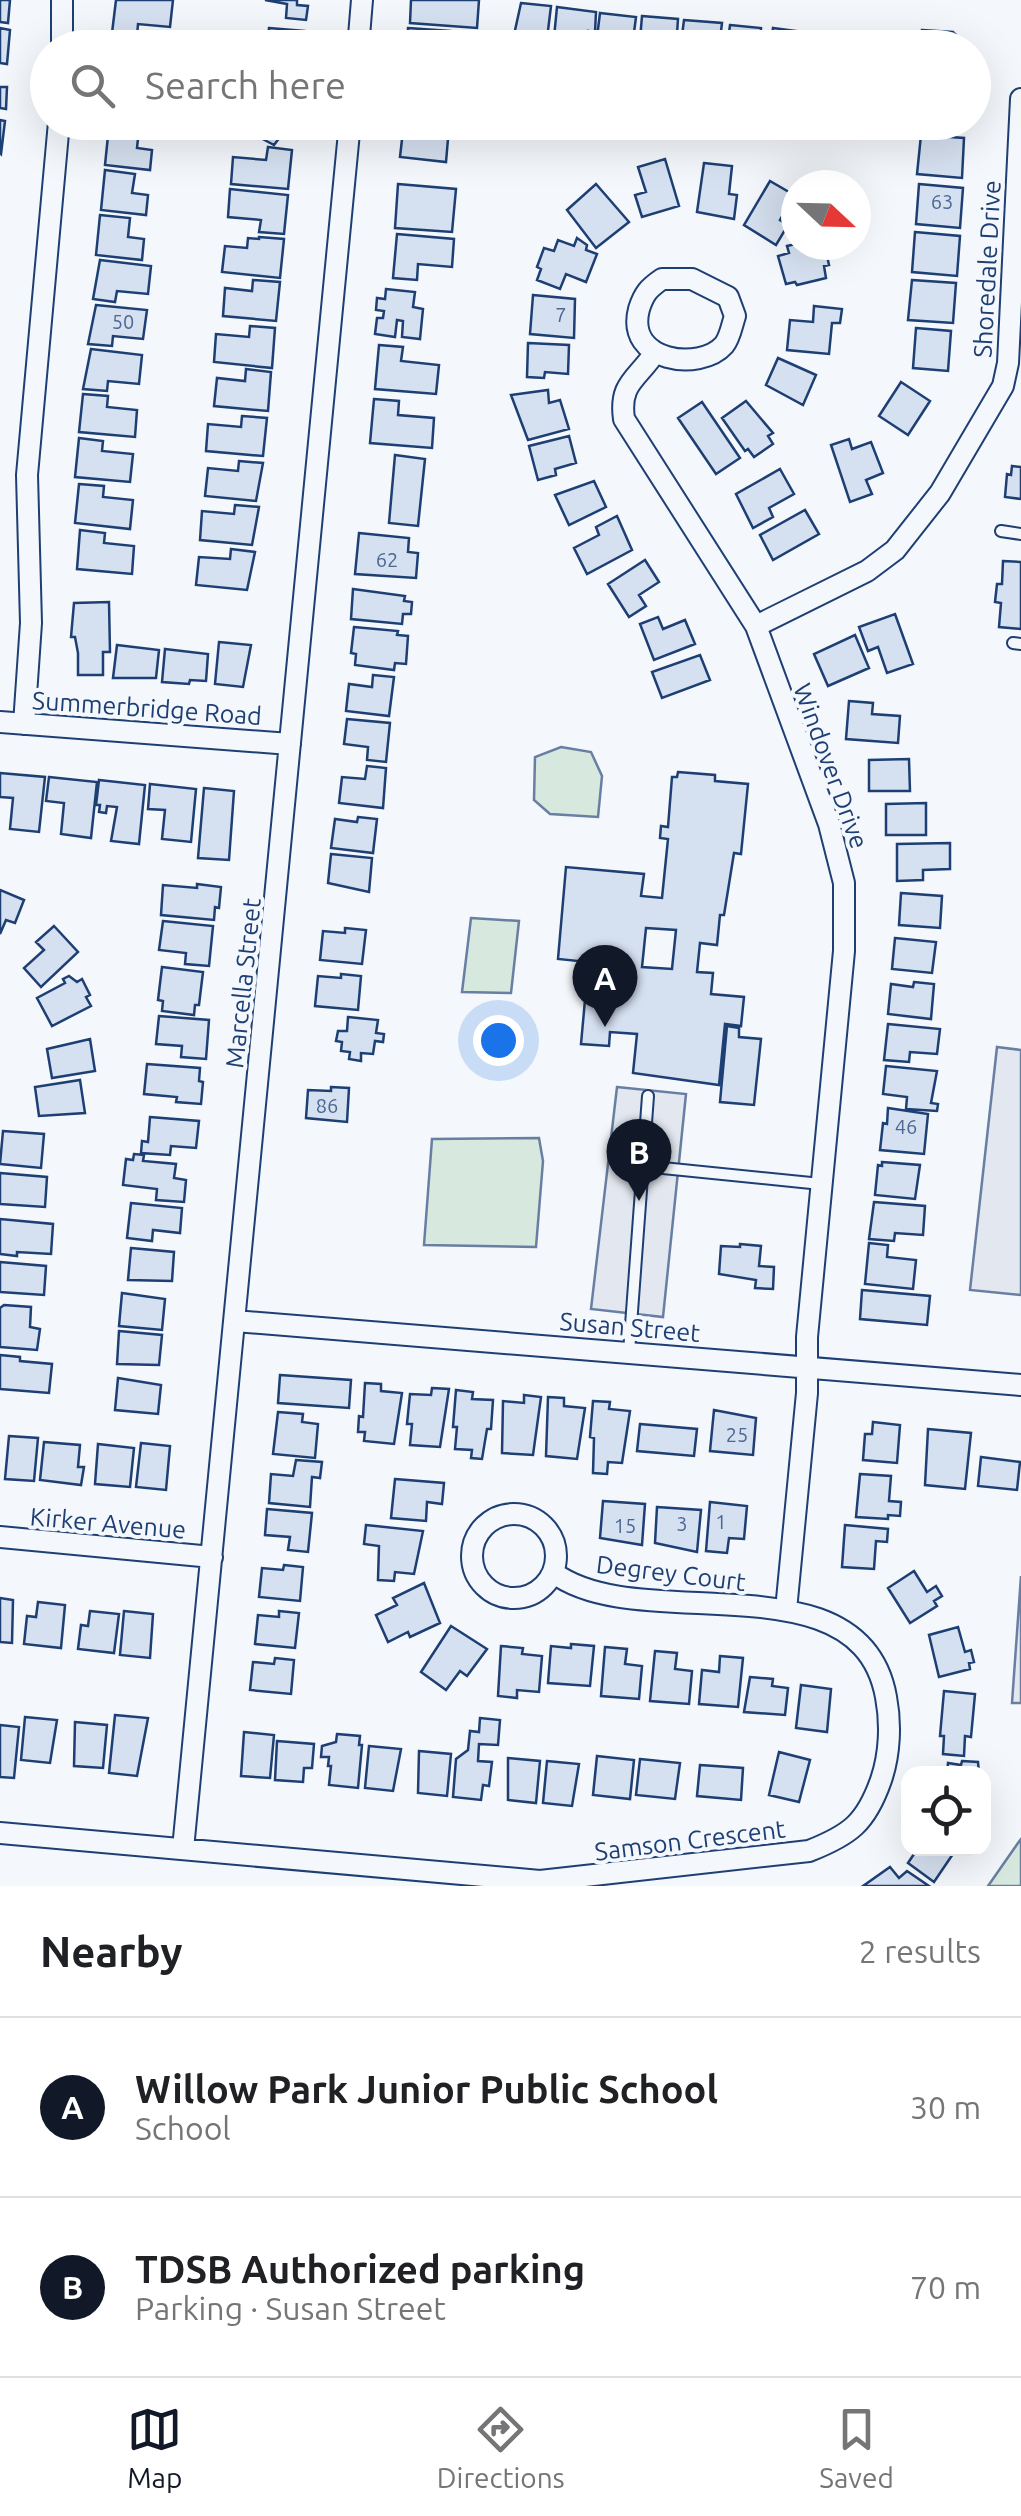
<!DOCTYPE html>
<html lang="en">
<head>
<meta charset="utf-8">
<style>
	body { margin:0; font-family:Ubuntu,sans-serif; background:#f2f2f2; color:#202124 }
	.controls { position:absolute; right:30px; bottom:30px; display:grid; overflow:hidden; border-radius:20px; box-shadow:0 10px 40px #0002 }
	.controls button { width:90px; height:90px; display:grid; place-items:center; padding:0; border:0; border-bottom:2px solid #e0e0e0; background:#fff; color:#202124; font:50px sans-serif }
	.compass { position:absolute; left:781px; top:170px; width:90px; height:90px; border-radius:50%; background:#fff; box-shadow:0 10px 40px #0002; rotate:112deg }
	.you { position:absolute; left:498px; top:1040px; width:35px; height:35px; margin:-25px; border:8px solid #fff; border-radius:50%; background:#1a73e8; box-shadow:0 0 0 15px #1a73e833 }
	.badge { display:grid; place-items:center; width:65px; height:65px; border-radius:50%; background:#111827; color:#fff; font-size:32px; font-weight:700 }
	.pin { position:absolute; translate:-50% -82px; filter:drop-shadow(0 2px 5px #0008) }
	.pin::after { content:''; position:absolute; top:52px; width:35px; height:30px; background:inherit; clip-path:polygon(0 0,100% 0,50% 100%) }
	.list { margin:0; padding:0; list-style:none }
	h2 { display:flex; justify-content:space-between; align-items:center; height:130px; margin:0; padding:0 40px; font-size:42px }
	h2 small { font-size:32px; font-weight:400; color:#757577 }
	.list li { display:grid; grid-template-columns:65px 1fr auto; gap:30px; align-items:center; box-sizing:border-box; height:180px; padding:0 40px; border-top:2px solid #e0e0e0 }
	.list b { display:block; font-size:38px; white-space:nowrap }
	.list p { margin:0; font-size:32px; white-space:nowrap; color:#757577 }
	.list em { font-size:32px; font-style:normal; color:#757577 }
	.icon { flex:none; width:55px; height:55px; fill:none; stroke:currentColor; stroke-width:2; stroke-linecap:round; stroke-linejoin:round }
	.map { position:relative; flex:none; width:1021px; height:1886px; overflow:hidden }
	.search { position:absolute; background:#fff; box-shadow:0 10px 40px #0002; left:30px; right:30px; top:30px; height:110px; display:flex; align-items:center; gap:25px; box-sizing:border-box; padding:0 35px; border-radius:55px; color:#757577; font-size:38px }
	.sheet { height:490px; background:#fff }
	nav { display:flex; justify-content:space-around; align-items:center; box-sizing:border-box; height:140px; border-top:2px solid #e0e0e0; background:#fff; font-size:28px; color:#757577 }
	nav a { display:grid; justify-items:center; gap:5px }
	nav .on { color:#111827 }
	.map>svg:first-child { display:block }
</style>
</head>
<body>
<div class="map">
<svg width="1021" height="1886" viewBox="0 0 1021 1886">
	<rect width="100%" height="100%" fill="#f4f7fb"/>
	<path fill="#d7e8df" stroke="#687fa3" stroke-width="2.5" d="M561 747 591 752 602 776 598 817 550 814 534 800 535 757Z
		M471 918 519 921 511 993 462 992Z
		M539 1138 543 1161 536 1247 424 1245 432 1139Z
		M1021 1839V1886H988L1018 1843Z"/>
	<path fill="#e3e8f0" stroke="#687fa3" stroke-width="2.5" d="M997 1047 1021 1050V1295L970 1290Z
		M617 1087 686 1094 663 1317 591 1309Z
		M1021 1576V1703H1012Z"/>
	<path fill="#d5e0f0" stroke="#1d3f73" stroke-width="2.5" fill-rule="evenodd" d="M0 0H10L8 23 0 22Z
		M116 0H173L170 27 138 24 137 36 112 33Z
		M265 0H297V5L308 6 306 20 286 18 287 4Z
		M411 0H479L477 28 410 23Z
		M521 3 551 6 546 47 512 44Z
		M557 7 596 12 595 32 588 31 587 48H553Z
		M600 13 636 17 632 48H606L607 38 597 37Z
		M642 16 678 19 676 48H649L650 41 640 40Z
		M684 20 722 23 719 48H692L693 45 681 43Z
		M730 25 761 28 759 48H727Z
		M0 28 10 30 7 64 0 63Z
		M269 28 304 31 302 48H267Z
		M408 28 450 31 449 48H407Z
		M773 28 804 32 802 48H770Z
		M922 30 953 32 956 35 955 48H921Z
		M115 37 150 40 149 48H114Z
		M0 87H7L6 109 0 108Z
		M0 120 5 121 1 154 0 153Z
		M118 122H171L170 128Z
		M250 122H281L275 134 280 137 274 145 257 136 261 128Z
		M404 122 449 127 446 162 400 157Z
		M109 126 139 129 137 148 152 150 150 170 105 165Z
		M921 135 964 138 962 178 917 174Z
		M268 147 292 150 288 189 231 184 233 157 266 160Z
		M665 159 679 206 642 217 635 195 646 192 638 167Z
		M704 163 732 166 729 194 737 195 734 219 697 212Z
		M105 170 135 174 132 193 148 195 146 215 101 210Z
		M770 181 794 195 780 220 788 225 776 245 744 225Z
		M398 184 456 189 452 232 395 228Z
		M596 184 629 222 596 248 567 210Z
		M919 184 963 188 960 228 916 224Z
		M230 189 288 195 284 234 259 232 261 220 228 217Z
		M100 215 130 218 128 237 144 239 142 260 96 255Z
		M915 232 960 236 957 276 912 272Z
		M397 234 454 239 452 267 418 264 417 280 393 278Z
		M259 237 284 239 280 278 222 272 225 246 247 248 248 238 259 239Z
		M577 238 587 245 586 250 597 254 586 282 566 274 560 289 537 280 541 269 537 267 544 248 554 251 558 240 574 246Z
		M796 244 808 247 818 245 821 257 827 256 829 265 824 266 826 278 797 285 795 282 786 284 778 256 789 253 787 246Z
		M100 260 151 266 148 294 117 291 115 302 93 299Z
		M253 280 280 282 276 321 223 316 225 288 252 291Z
		M912 280 956 283 953 323 908 320Z
		M386 289 415 292 413 307 423 309 420 339 402 337 403 321 397 320 395 337 375 334 377 318H383L384 311 376 310 377 298 385 299Z
		M533 295 575 299 574 338 530 334Z
		M96 305 147 310 143 339 113 336 112 346 88 344Z
		M814 306 842 309 840 323H832L829 354 787 350 790 320 813 322Z
		M250 326 275 328 272 368 214 362 216 334 249 337Z
		M916 328 951 331 948 371 913 368Z
		M528 343 569 345 568 374 545 372 544 378 527 377Z
		M379 345 403 347 401 361 439 365 436 394 375 389Z
		M91 349 142 355 139 384 108 381 107 391 83 389Z
		M778 358 816 375 803 405 766 385Z
		M246 369 271 372 268 411 214 406 217 378 245 381Z
		M901 382 930 401 908 435 879 416Z
		M548 390 549 403 560 400 569 429 528 440 511 395Z
		M83 394 108 396 107 407 137 410 135 437 79 432Z
		M374 399 399 401 398 415 434 418 432 448 370 443Z
		M746 401 773 433 768 436 773 444 754 457 748 449 745 451 722 418Z
		M702 402 740 458 716 474 678 418Z
		M242 416 267 418 263 456 206 451 208 424 241 427Z
		M569 436 576 463 555 469 556 475 538 480 529 446Z
		M79 438 103 441 102 451 133 454 130 482 75 477Z
		M849 439 852 449 871 442 883 473 866 480 872 494 850 502 831 445Z
		M395 455 425 459 418 526 389 523Z
		M239 461 263 463 256 501 205 496 208 468 238 471Z
		M1012 466 1021 467V499L1005 497 1007 474 1011 475Z
		M780 469 794 494 769 508 773 517 753 528 736 494Z
		M594 481 606 507 569 525 555 495Z
		M79 484 104 486 103 497 133 500 130 529 75 523Z
		M235 505 259 507 252 545 200 540 202 511 234 514Z
		M805 510 819 534 773 560 760 535Z
		M617 516 632 550 587 574 574 548 599 535 596 527Z
		M80 530 105 533 104 543 134 546 132 574 77 569Z
		M359 533 409 538 408 552 418 553 416 578 355 574Z
		M231 549 255 552 247 590 196 585 199 557 230 559Z
		M645 560 659 582 639 595 646 606 629 617 608 584Z
		M1003 561 1021 562V629L999 627 1001 603 995 602 997 584H1002Z
		M353 589 405 596 404 601 412 602 411 614H403L402 624 351 619Z
		M109 602 110 652H103V675H78V653L75 637H71L74 603Z
		M895 614 913 664 887 673 878 647 868 651 859 627Z
		M658 617 663 629 685 620 695 644 654 660 640 624Z
		M354 627 398 631 397 635 408 636 406 664 395 663 394 670 355 665 356 654 351 653Z
		M855 635 869 668 828 686 814 654Z
		M219 642 251 645 243 687 215 684Z
		M117 645 159 650 156 678H113Z
		M165 649 208 654 206 681 190 680 189 684 162 682Z
		M700 655 710 680 662 698 652 672Z
		M373 675 394 677 389 716 346 711 349 684 372 687Z
		M849 701 873 703 872 714 900 716 898 743 846 739Z
		M347 719 390 723 386 762 367 760 368 747 344 744Z
		M909 759 910 791H869V760Z
		M367 766 386 768 383 808 339 803 342 777 365 779Z
		M678 772 715 775V781L748 784 741 854 734 853 724 915H720L717 945 700 943 697 972 713 973 711 994 744 997 741 1026 725 1024 719 1085 633 1073 637 1034 610 1032 609 1046 581 1044 587 978 606 980 608 964 558 959 566 867 644 874 641 896 662 898 668 839 660 838 661 826 668 827 672 777H677ZM646 928 676 930 672 969 642 967Z
		M0 773 45 777 39 832 10 829 13 798 0 797Z
		M49 777 97 782 91 838 61 834 64 803 46 801Z
		M99 780 145 785 139 844 111 841 117 807 107 806 106 813 99 812 100 805H96Z
		M150 784 196 789 191 842 162 839 165 810 148 809Z
		M204 788 234 791 229 860 198 858Z
		M926 803V835H886V804Z
		M358 817 377 819 373 853 331 848 335 819 357 822Z
		M950 843V869L923 870V880L897 881V844Z
		M331 854 372 858 369 892 328 883Z
		M197 884 221 887 219 908 215 907 214 920 161 915 163 885 197 888Z
		M0 890 24 900 15 923 6 920 0 934Z
		M901 893 942 896 940 928 899 925Z
		M163 921 213 926 209 966 185 964 186 953 159 950Z
		M54 926 78 952 41 987 24 968 44 950 36 942Z
		M345 928 366 930 362 964 320 960 323 931 345 933Z
		M895 938 936 942 932 973 892 969Z
		M162 967 203 972 199 1005H195L194 1015 162 1011 163 1001 158 1000Z
		M341 974 361 976 358 1010 315 1006 318 976 341 978Z
		M69 976 77 982 82 979 90 995 86 997 91 1006 52 1026 37 998 65 983 63 979Z
		M914 982 934 984 931 1019 888 1014 891 984 913 987Z
		M159 1016 209 1020 206 1059 181 1057 182 1046 156 1044Z
		M348 1017 378 1020 376 1033 384 1034 383 1042 375 1041 373 1054 361 1053V1061L349 1059 350 1052 341 1051 342 1042 336 1041 338 1031H347Z
		M888 1024 940 1029 937 1054 910 1052 909 1062 884 1060Z
		M727 1026 739 1028V1037L761 1039 754 1105 720 1102Z
		M90 1039 95 1071 52 1078 47 1049Z
		M147 1064 200 1068 199 1081 203 1082 201 1104 176 1102 177 1097 144 1094Z
		M886 1066 937 1071 931 1103 938 1104 937 1111 906 1109 907 1097 883 1094Z
		M80 1080 85 1113 39 1116 35 1087Z
		M331 1087 349 1088 347 1122 306 1118 308 1090 331 1091Z
		M888 1108 928 1114 924 1154 880 1150 883 1123 887 1124Z
		M150 1117 199 1121 196 1148 171 1146 170 1155 141 1153 142 1141 148 1142Z
		M3 1131 44 1134 41 1168 0 1164Z
		M134 1154 144 1155 143 1161 176 1164 174 1178 186 1180 184 1202 156 1200 157 1189 123 1185 126 1159 133 1160Z
		M882 1162 920 1165 915 1199 875 1195 878 1165 882 1166Z
		M0 1173 47 1177 45 1207 0 1204Z
		M874 1202 925 1206 923 1235 895 1233 894 1241 869 1239Z
		M131 1203 182 1208 180 1233 153 1230 152 1241 127 1238Z
		M0 1219 53 1224 51 1254 17 1252V1256L0 1254Z
		M869 1243 888 1245 887 1257 916 1260 913 1289 865 1284Z
		M740 1244 761 1246 759 1266 774 1267 773 1289 755 1288 756 1280 719 1274 721 1246 740 1247Z
		M131 1248 174 1252 172 1281 128 1280Z
		M0 1262 46 1266 44 1295 0 1292Z
		M862 1290 930 1296 927 1325 860 1319Z
		M122 1293 165 1299 162 1330 119 1326Z
		M4 1305 31 1307 30 1327 40 1329 37 1350 0 1347V1308Z
		M119 1331 162 1335 159 1365 117 1364Z
		M0 1355 20 1357V1361L52 1364 49 1393 0 1389Z
		M280 1375 351 1380 349 1408 278 1403Z
		M118 1378 161 1385 158 1414 115 1410Z
		M365 1383 381 1384V1391L402 1393 394 1444 364 1441 365 1432H358L359 1416 363 1417Z
		M432 1388 449 1389 440 1447 410 1445 412 1424H407L410 1394 431 1395Z
		M456 1390 473 1392 472 1399 493 1400 491 1429H487L482 1459 471 1458 472 1450 455 1449 457 1427H453Z
		M524 1395 541 1397 533 1455 502 1453 503 1401 524 1403Z
		M548 1397 564 1398V1406L585 1408 577 1459 546 1456Z
		M593 1401 610 1402 609 1409 630 1411 622 1463 608 1462 607 1474 593 1473 594 1438 590 1437Z
		M714 1410 756 1418 753 1455 710 1451Z
		M278 1412 303 1414 302 1422 318 1424 315 1458 273 1454Z
		M873 1422 900 1425 897 1463 863 1460 865 1434H872Z
		M640 1424 697 1429 694 1456 637 1451Z
		M928 1429 971 1433 965 1489 925 1485Z
		M9 1436 38 1438 34 1481 5 1479Z
		M44 1442 80 1445 78 1467H84L81 1485 40 1480Z
		M141 1443 170 1446 166 1490 136 1487Z
		M98 1444 134 1448 130 1487 95 1484Z
		M981 1457 1020 1462 1017 1490 978 1486Z
		M296 1460 322 1462 320 1478 312 1477 310 1507 269 1503 271 1474 293 1476Z
		M860 1474 891 1476 889 1501 901 1502 900 1516 888 1515V1519L856 1517Z
		M395 1479 444 1483 442 1504 427 1502 426 1521 391 1518Z
		M603 1501 645 1504 642 1545 600 1538Z
		M710 1502 747 1506 744 1539 729 1538 727 1553 706 1551Z
		M657 1507 701 1510 697 1552 655 1543Z
		M267 1509 312 1513 308 1552 288 1550 290 1537 265 1535Z
		M366 1525 423 1531 414 1574 395 1572 394 1581 378 1580 379 1546 364 1544Z
		M845 1525 888 1529 887 1542 876 1541 874 1569 842 1567Z
		M284 1565 303 1567 300 1601 259 1597 262 1568 283 1570Z
		M914 1571 927 1592 936 1586 942 1596 934 1601 937 1606 910 1623 888 1588Z
		M424 1583 440 1623 410 1637 408 1632 388 1642 376 1615 397 1605 393 1598Z
		M0 1598 13 1600 12 1643 0 1642Z
		M38 1602 65 1605 61 1648 24 1644 27 1616 36 1617Z
		M90 1611 119 1614 114 1653 78 1649 81 1625 88 1626Z
		M124 1611 153 1614 150 1658 120 1655Z
		M279 1611 299 1613 295 1648 255 1644 258 1615 279 1617Z
		M451 1626 487 1649 467 1676 460 1671 446 1690 421 1672Z
		M958 1627 965 1652 971 1650 974 1662 969 1663 970 1669 939 1677 929 1635Z
		M571 1644 594 1646 590 1686 548 1683 551 1646 571 1648Z
		M501 1646 523 1648 522 1654 542 1656 539 1692 517 1690V1698L498 1696Z
		M605 1647 627 1649 625 1664 642 1666 639 1699 601 1696Z
		M655 1651 677 1653 675 1669 692 1671 689 1704 650 1701Z
		M720 1656 743 1658 738 1707 699 1704 702 1670 719 1672Z
		M275 1658 294 1660 291 1694 250 1690 253 1662 274 1664Z
		M750 1677 773 1679 772 1686 788 1688 785 1715 744 1712Z
		M801 1685 831 1689 827 1732 796 1728Z
		M944 1691 975 1694 971 1737 965 1736 964 1756 943 1754 944 1736H940Z
		M115 1715 148 1718 137 1776 109 1773Z
		M25 1717 57 1720 50 1763 21 1760Z
		M480 1718 500 1720 498 1745 479 1744 478 1761 492 1762 489 1786 483 1785 481 1800 453 1797 456 1759 468 1750 470 1731 479 1732Z
		M75 1722 107 1725 103 1768 74 1766Z
		M0 1725 19 1727 14 1778 0 1777Z
		M244 1732 274 1735 270 1778 241 1776Z
		M337 1734 360 1736 359 1745H362L358 1788 329 1785 331 1766H328L329 1757H321L322 1746 336 1742Z
		M277 1741 314 1744 312 1768H304L303 1782 275 1780Z
		M369 1746 401 1749 393 1791 365 1788Z
		M419 1751 451 1754 447 1796 418 1793Z
		M779 1752 810 1760 799 1802 769 1795Z
		M597 1756 634 1760 630 1799 593 1795Z
		M508 1758 540 1761 536 1803 508 1800Z
		M640 1759 680 1763 675 1799 636 1795Z
		M547 1761 579 1764 572 1806 543 1803Z
		M962 1761 978 1762 979 1774H947L948 1763 961 1765Z
		M700 1765 743 1768 741 1800 697 1796Z
		M918 1848 919 1849 957 1848 934 1882 908 1863Z
		M890 1867 899 1878 907 1871 929 1886H863Z"/>
	<g fill="none" stroke-linecap="round" stroke-linejoin="round">
		<defs>
			<path id="service" d="M1001 531 1021 534
				M1013 643 1021 644
				M643 1166 821 1184
				M629 1352 648 1096"/>
			<path id="minor" d="M62 48V0
				M358 48 362 0
				M662 279H692L728 297 735 316C732 325 730 338 724 345 700 372 625 362 639 309 644 293 649 288 662 279Z
				M654 354C636 380 619 384 624 419L756 626 829 824 844 883V951L807 1337V1393L786 1610
				M756 626 867 571 895 550 940 493 1003 386 1008 363 1021 99
				M0 722 290 744
				M24 724 31 623 27 475 59 122
				M235 1321 1021 1385
				M472 1556a42 42 0 1 1 84 0a42 42 0 1 1-84 0Z
				M0 1537 212 1557
				M0 1833 540 1881 809 1851C850 1835 866 1823 881 1780 890 1754 891 1723 886 1697 860 1554 640 1637 554 1573
				M183 1849 350 122"/>
		</defs>
		<use href="#service" stroke="#1d3f73" stroke-width="14"/>
		<use href="#minor" stroke="#1d3f73" stroke-width="24"/>
		<use href="#service" stroke="#f4f7fb" stroke-width="10"/>
		<use href="#minor" stroke="#f4f7fb" stroke-width="20"/>
	</g>
	<g text-anchor="middle" stroke-width="8" stroke-linejoin="round" paint-order="stroke">
		<g font-size="20" fill="#4b6792">
			<text x="942" y="209">63</text>
			<text x="561" y="322">7</text>
			<text x="123" y="329">50</text>
			<text x="387" y="567">62</text>
			<text x="327" y="1113">86</text>
			<text x="906" y="1134">46</text>
			<text x="737" y="1442">25</text>
			<text x="721" y="1529">1</text>
			<text x="682" y="1531">3</text>
			<text x="625" y="1533">15</text>
		</g>
		<g font-size="25" fill="#1d3f73" stroke="#f4f7fb">
			<text transform="translate(987 269) rotate(-87)" y="9">Shoredale Drive</text>
			<text transform="translate(147 708) rotate(4)" y="9">Summerbridge Road</text>
			<text transform="translate(831 766) rotate(70)" y="9">Windover Drive</text>
			<text transform="translate(243 983) rotate(-84)" y="9">Marcella Street</text>
			<text transform="translate(630 1327) rotate(5)" y="9">Susan Street</text>
			<text transform="translate(108 1523) rotate(5)" y="9">Kirker Avenue</text>
			<text transform="translate(671 1573) rotate(7)" y="9">Degrey Court</text>
			<text transform="translate(690 1840) rotate(-7)" y="9">Samson Crescent</text>
		</g>
	</g>
</svg>
<div class="controls">
<button><svg class="icon" aria-label="locate" viewBox="0 0 24 24"><circle cx="12" cy="12" r="6"/><path d="M12 2v4M12 18v4M2 12h4M18 12h4"/></svg></button>
</div>
<svg class="compass" viewBox="-18 -18 36 36"><path d="M0-13l5 13h-10z" fill="#e53935"/><path d="M0 13l5-13h-10z" fill="#757577"/></svg>
<div class="you"></div>
<div class="pin badge" style="left:605px;top:1027px">A</div>
<div class="pin badge" style="left:639px;top:1201px">B</div>
<div class="search"><svg class="icon" aria-label="search" viewBox="0 0 24 24"><circle cx="10" cy="10" r="6"/><path d="M15 15l6 6"/></svg>Search here</div>
</div>
<section class="sheet">
<h2>Nearby<small>2 results</small></h2>
<ul class="list">
<li><span class="badge">A</span><div><b>Willow Park Junior Public School</b><p>School</p></div><em>30 m</em></li>
<li><span class="badge">B</span><div><b>TDSB Authorized parking</b><p>Parking · Susan Street</p></div><em>70 m</em></li>
</ul>
</section>
<nav>
<a class="on"><svg class="icon" aria-label="map" viewBox="0 0 24 24"><path d="M3 6l6-2 6 2 6-2v14l-6 2-6-2-6 2zM9 4v14M15 6v14"/></svg>Map</a>
<a><svg class="icon" aria-label="directions" viewBox="0 0 24 24"><path d="M12 3l9 9-9 9-9-9zM9 14v-3h6M13 9l2 2-2 2"/></svg>Directions</a>
<a><svg class="icon" aria-label="saved" viewBox="0 0 24 24"><path d="M7 4h10v16l-5-4-5 4z"/></svg>Saved</a>
</nav>
</body>
</html>
